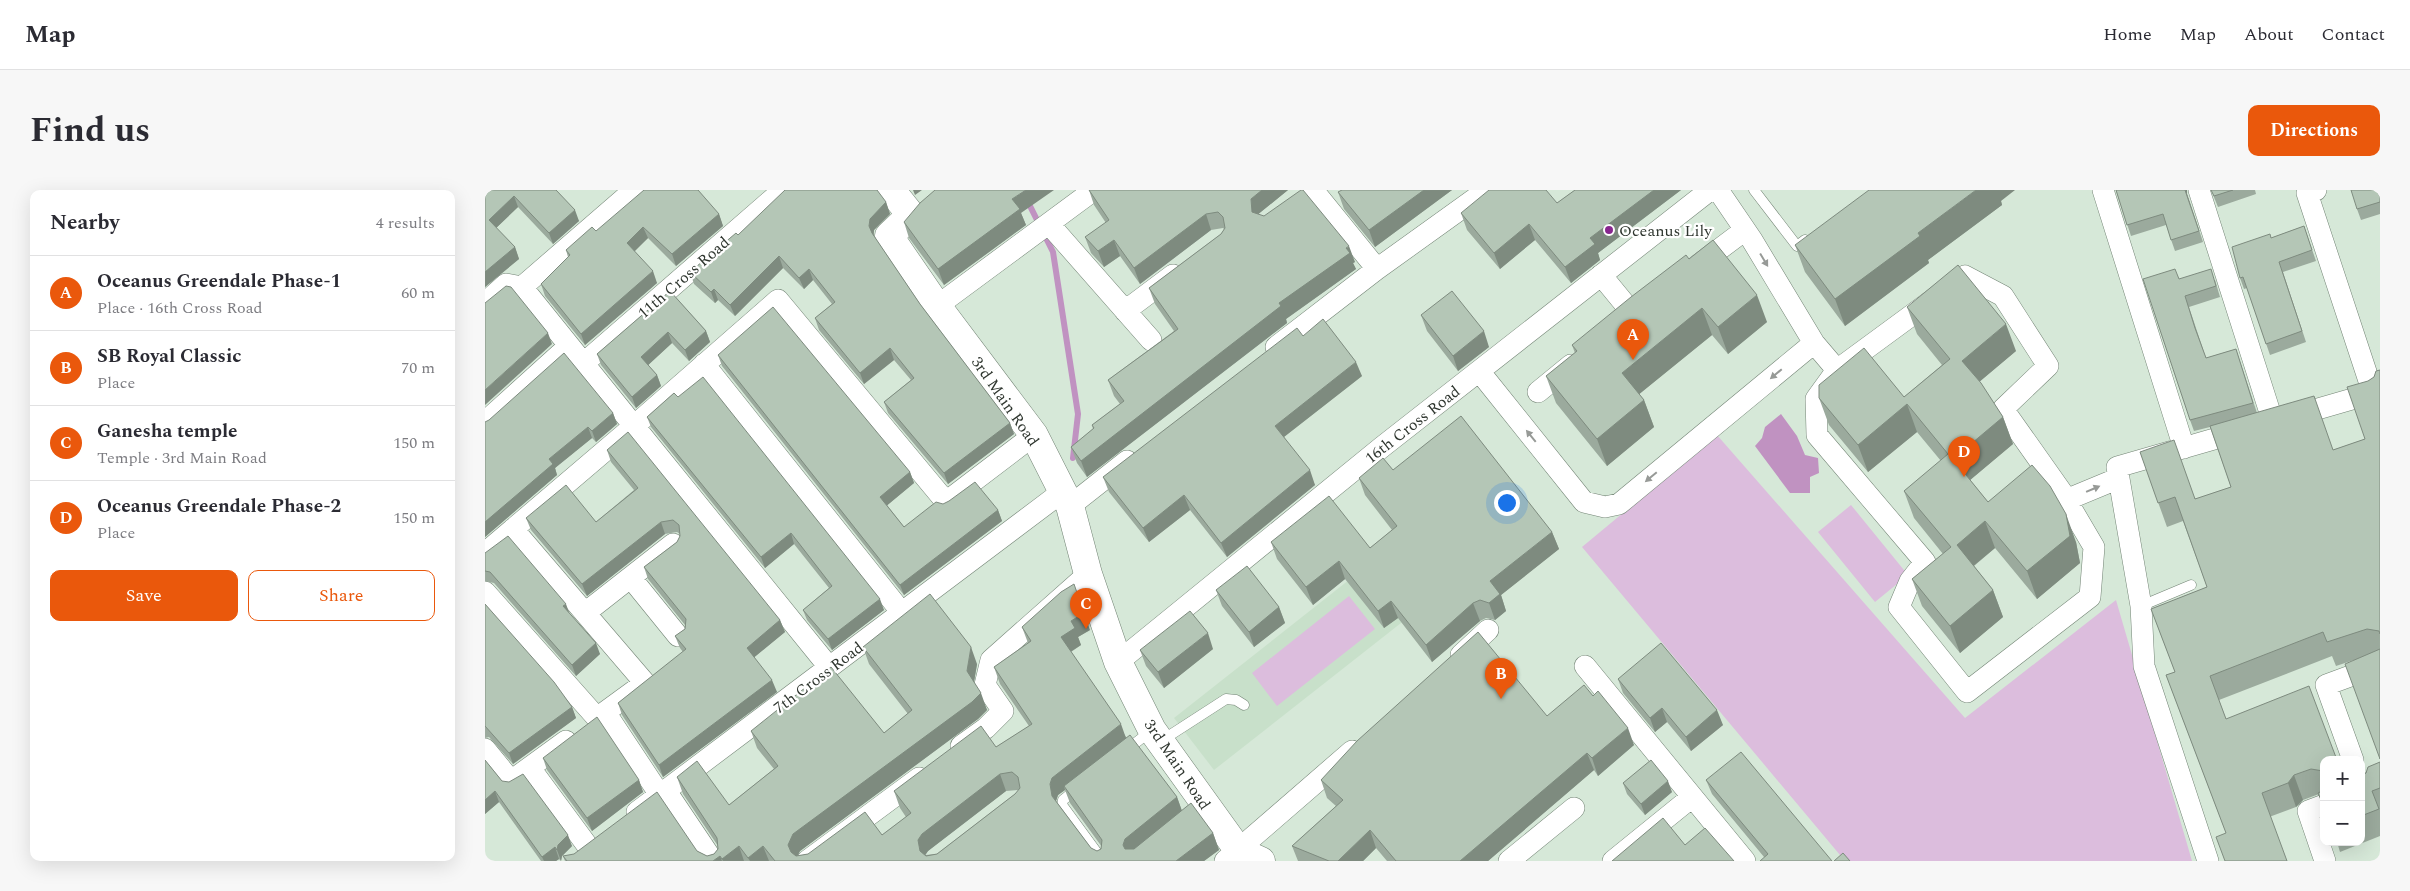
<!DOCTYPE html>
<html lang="en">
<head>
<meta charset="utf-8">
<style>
	body { margin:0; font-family:Spectral,serif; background:#f7f7f7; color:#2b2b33 }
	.controls { position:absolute; right:15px; bottom:15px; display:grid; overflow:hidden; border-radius:10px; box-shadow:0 5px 20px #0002 }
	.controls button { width:45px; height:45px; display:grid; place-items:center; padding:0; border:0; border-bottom:1px solid #e1e1e2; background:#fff; color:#2b2b33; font:25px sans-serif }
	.you { position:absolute; left:1021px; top:312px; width:18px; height:18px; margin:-12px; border:4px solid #fff; border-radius:50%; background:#1a73e8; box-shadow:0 0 0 8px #1a73e833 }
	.badge { display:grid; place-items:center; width:32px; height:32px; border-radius:50%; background:#ea580c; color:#fff; font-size:16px; font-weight:700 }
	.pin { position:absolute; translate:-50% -41px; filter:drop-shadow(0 1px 2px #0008) }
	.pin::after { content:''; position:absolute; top:26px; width:18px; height:15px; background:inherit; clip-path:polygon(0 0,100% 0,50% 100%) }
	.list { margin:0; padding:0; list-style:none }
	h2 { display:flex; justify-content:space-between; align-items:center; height:65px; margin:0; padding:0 20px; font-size:21px }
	h2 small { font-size:16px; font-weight:400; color:#7c7c81 }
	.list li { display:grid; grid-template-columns:32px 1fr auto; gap:15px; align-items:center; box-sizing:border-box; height:75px; padding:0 20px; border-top:1px solid #e1e1e2 }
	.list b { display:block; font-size:19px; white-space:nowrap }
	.list p { margin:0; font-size:16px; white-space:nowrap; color:#7c7c81 }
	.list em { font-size:16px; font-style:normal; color:#7c7c81 }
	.actions { display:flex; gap:10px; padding:15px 20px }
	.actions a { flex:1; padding:11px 0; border:1px solid #ea580c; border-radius:10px; text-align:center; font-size:18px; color:#ea580c }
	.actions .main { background:#ea580c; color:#fff }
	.map { position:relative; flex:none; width:1895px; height:671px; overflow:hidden; border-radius:10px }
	header { display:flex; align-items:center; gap:30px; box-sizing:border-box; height:70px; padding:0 25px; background:#fff; border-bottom:1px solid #e1e1e2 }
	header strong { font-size:24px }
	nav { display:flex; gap:28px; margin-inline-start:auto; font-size:18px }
	.intro { display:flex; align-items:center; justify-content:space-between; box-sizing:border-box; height:120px; padding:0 30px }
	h1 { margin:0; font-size:35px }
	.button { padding:12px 22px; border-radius:10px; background:#ea580c; color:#fff; font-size:18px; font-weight:700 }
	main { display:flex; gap:30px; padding:0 30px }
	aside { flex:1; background:#fff; border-radius:10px; box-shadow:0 5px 20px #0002 }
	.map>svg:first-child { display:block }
</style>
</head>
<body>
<header>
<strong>Map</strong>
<nav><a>Home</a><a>Map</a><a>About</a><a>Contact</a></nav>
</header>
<div class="intro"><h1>Find us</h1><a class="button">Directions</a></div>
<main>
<aside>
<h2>Nearby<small>4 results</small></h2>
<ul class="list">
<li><span class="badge">A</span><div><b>Oceanus Greendale Phase-1</b><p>Place · 16th Cross Road</p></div><em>60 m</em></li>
<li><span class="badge">B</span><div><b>SB Royal Classic</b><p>Place</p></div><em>70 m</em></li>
<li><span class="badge">C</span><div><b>Ganesha temple</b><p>Temple · 3rd Main Road</p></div><em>150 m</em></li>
<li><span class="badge">D</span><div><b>Oceanus Greendale Phase-2</b><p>Place</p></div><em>150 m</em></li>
</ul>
<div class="actions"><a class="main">Save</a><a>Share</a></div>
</aside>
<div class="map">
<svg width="1895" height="671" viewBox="0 0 1895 671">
	<rect width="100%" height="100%" fill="#d6e8d8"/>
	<path fill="#c8e0ca" d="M945 326 986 378 729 580 689 528Z"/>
	<path fill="#dcbddd" d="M1232 245 1480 528 1631 410 1707 671H1360L1097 357Z
		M1366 315 1423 385 1390 412 1333 342Z
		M864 406 890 439 792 516 767 483Z"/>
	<path fill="#c092c1" d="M1296 224 1312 246 1320 265 1333 268 1334 283 1325 287V303H1305L1270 256 1277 248 1280 237Z"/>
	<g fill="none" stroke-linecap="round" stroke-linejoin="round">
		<path stroke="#c092c1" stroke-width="6" d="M537 0 568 62 593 224 588 268"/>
		<defs>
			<path id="lane" d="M1269 0 1312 56 1320 50
				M1656 416 1706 395
				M676 551 741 509 751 510 759 515
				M640 561 666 541
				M593 598 578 610 577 615 618 671"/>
			<path id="street" d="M828 0 892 79
				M1233 0 1267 50 1329 153 1352 180
				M1618 0 1699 258
				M1714 0 1788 232
				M564 34 666 150
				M1212 76 1260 40
				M1116 85 1148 124
				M1480 86 1518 106 1563 176 1518 219 1576 301 1609 357 1605 407 1482 502 1414 417 1425 391 1440 372 1332 245 1331 209 1352 180Z
				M37 97 149 0
				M0 113 21 94 37 97 149 236 0 363
				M452 116 609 0
				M640 121 688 85
				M791 157 892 79 1002 0
				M99 173 298 0
				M219 174 418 424
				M994 181 1099 312 1120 317 1134 314 1329 153
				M1053 202 1086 175
				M1805 227 1888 203 1822 3 1831 0
				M0 232 84 156
				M1581 310 1634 288
				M585 316 642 271
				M146 388 193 446
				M0 402 112 528 160 493 28 339
				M100 423 188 354
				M976 465 1003 440
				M633 472 897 257 1225 0
				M1100 476 1260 671
				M344 477 149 236 293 110 461 312 549 245
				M120 522 175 605
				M476 556 501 538 518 521 500 495 506 470 603 384
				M0 559 26 591 81 551
				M1868 570 1841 495 1895 475
				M45 578 104 658
				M181 601 228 671
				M1839 615 1823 621 1840 671
				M152 622 577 302
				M322 671 434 588
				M740 671 867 561
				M1024 671 1089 618
				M1128 671 1207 607
				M1723 671 1659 476 1656 416 1632 277 1757 241"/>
			<path id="secondary" d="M406 0 426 25 404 46 452 116 549 245 585 316 603 384 633 472 667 540 754 661 776 671"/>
		</defs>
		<use href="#lane" stroke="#738475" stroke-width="11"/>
		<use href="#street" stroke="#738475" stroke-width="22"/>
		<use href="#secondary" stroke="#738475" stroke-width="29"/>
		<use href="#lane" stroke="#fff" stroke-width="10"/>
		<use href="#street" stroke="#fff" stroke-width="21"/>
		<use href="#secondary" stroke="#fff" stroke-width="28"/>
	</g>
	<path fill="#9baa9d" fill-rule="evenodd" d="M0 0H71L94 31 68 54 33 17 11 38 30 57 34 69 0 97Z
		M604 0H803L773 24 870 72 868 73 871 79 801 129 802 133 602 287 592 273 586 257 608 239 607 235 635 214 629 206 623 190 689 141 670 114 664 98 736 44 739 39 738 38 726 40 655 94 635 66 619 77 606 63 600 47 621 33 609 15Z
		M857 0H967L890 57 859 19 853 2Z
		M1090 0H1196L1113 63 1115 70 1086 93 1050 50 1015 79 982 40 976 23 1072 13Z
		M1631 0H1702V4L1718 52 1690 61 1681 35 1646 46Z
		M1726 0H1770L1771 4 1733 17Z
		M1895 0V24L1876 30 1872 19Z
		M1516 11 1517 15 1443 70 1444 73 1360 136 1320 82 1310 55Z
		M401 12 405 24 389 40V46L435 114 525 233 529 244 463 294 403 223 399 212 426 190 409 170 379 194 334 140 330 128 347 114 328 90 319 99 298 78 250 126 233 110 230 113 209 94 205 82 253 45Z
		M536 23 541 35 459 95 424 48 419 32Z
		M234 24 238 36 191 76 163 48 149 61 172 93 100 155 60 106 56 94 83 67 81 60 111 41Z
		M1819 36 1831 71 1798 82 1821 152 1785 165 1762 98 1759 99 1755 88 1786 48Z
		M1204 69 1282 132 1243 164 1227 145 1154 204 1159 210 1169 237 1122 276 1071 213 1061 186 1090 163 1087 155Z
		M1694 89 1730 90 1735 107 1704 117 1721 168 1751 159 1772 223 1848 260 1880 249 1883 191 1889 187 1895 180V569L1869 470 1851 476 1847 466 1734 510 1741 529 1839 570V618L1834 604 1818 610 1811 617 1741 643 1681 485 1690 482 1666 419 1722 397 1698 331 1682 337 1655 262 1711 309 1746 297 1725 237 1709 241 1705 230Z
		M185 101 221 141 225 152 204 171 187 153 163 175 172 185 176 196 151 218 116 175 112 164Z
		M1422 117 1531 161 1494 192 1518 227 1528 254 1485 290 1503 312 1591 352 1595 373 1552 409 1510 358 1489 376 1508 400 1518 427 1475 463 1437 416 1427 389 1458 364 1429 328 1419 301 1456 271 1432 242 1383 282 1344 235 1334 208 1419 207 1457 175 1432 144Z
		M936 125 1004 157 973 181 942 141Z
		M818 146 877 186 799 247 830 295 742 367 705 320 664 352 624 302 618 287Z
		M233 165 425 282 429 293 402 315 419 337 458 314 513 320 517 331 419 405 237 176Z
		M189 203 399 420 347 460 322 430 318 420 344 398 309 354 280 378 166 237 162 227Z
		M128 223 132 234 111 252 107 248 70 278 72 285 0 347V232Z
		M122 260 295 430 300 442 269 467 292 502 178 587 137 525 133 513 198 462 195 458 190 446 200 439V435L163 389 159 377 192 352 195 346V344L192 342 180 344 102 406 46 340 41 328 111 332 149 300 126 272Z
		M908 280 1067 342 1074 359 1016 405 1021 421 1010 430 1001 428 995 431 947 472 913 428 899 438 860 389 828 415 792 369 786 352 885 358 907 340 880 305 874 288Z
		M0 363 84 423 115 464 91 486 9 393 0 391Z
		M731 400 794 417 800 433 769 457 737 416Z
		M0 414 87 517 91 528 28 574 4 547 0 548Z
		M537 437 605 440 593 447 596 455 586 462 641 547 692 607 697 621 728 643 734 660 719 671H80L78 666 212 661 222 666 229 664 233 659V656L198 604 192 587 244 615 289 579 272 558 266 541 399 543 423 524 384 474 378 457 492 474 489 492 502 520 493 529 315 661 312 666 323 664 397 645 421 627 415 618 409 601 511 557 544 536 515 494 509 477 543 453ZM534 600 530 604 452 664 440 665 443 661 521 601ZM580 600 585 613 617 657 616 659 612 661 606 658 571 611 573 605Z
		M728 459 679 498 661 476 655 460Z
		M1133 489 1238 535 1206 561 1182 532 1170 542 1138 503Z
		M1062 526 1149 555 1113 586 1109 580 1003 671H902L891 658 878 671H813L807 656 851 616 842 608 836 590Z
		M58 568 154 590 158 602 107 641 62 580Z
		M0 570 17 591 87 656 77 666 76 671 74 669 71 671H56L14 612 0 624Z
		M1895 572V646L1855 662 1852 652H1876V586Z
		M1221 590 1347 671 1279 667 1227 604Z
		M1138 593 1187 602 1160 625 1142 604Z"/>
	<path fill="#7e8b7f" d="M428 0H437L430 5Z
		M541 0H569L536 23 541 35 459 95 453 79 527 9Z
		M777 0H803L771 26 767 22 766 9Z
		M939 0H967L890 57 884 40Z
		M1169 0H1196L1113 63 1115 70 1086 93 1080 77 1105 48Z
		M1491 0H1530L1516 11 1517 15 1443 70 1444 73 1360 136 1350 109 1433 43Z
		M1700 0H1702V4L1718 52Z
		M29 6 33 17 8 41 4 30Z
		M401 12 405 24 389 40 388 48 384 36 385 29Z
		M90 20 94 31 68 54 64 43Z
		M234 24 238 36 191 76 187 64Z
		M721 24 726 40 655 94 649 78Z
		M1044 34 1050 50 1015 79 1009 63Z
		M158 37 163 48 146 65 142 53Z
		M629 50 635 66 619 77 613 61Z
		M864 56 870 72 868 73 871 79 801 129 802 133 602 287 596 271 794 113Z
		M30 57 34 69 0 97V82Z
		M294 66 298 78 250 126 245 115Z
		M324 79 328 90 319 99 314 88Z
		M168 81 172 93 100 155 96 144Z
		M229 99 233 110 230 113 226 102Z
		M1272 105 1282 132 1243 164 1233 137Z
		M1217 118 1227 145 1147 210 1137 183Z
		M1521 134 1531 161 1487 198 1477 171Z
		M221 141 225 152 204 171 200 160Z
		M999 141 1004 157 973 181 968 166Z
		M183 142 187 153 160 178 156 167Z
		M63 143 67 154 0 215V200Z
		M405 158 409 170 379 194 375 183Z
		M871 172 877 186 795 250 790 236Z
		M172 185 176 196 151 218 147 207Z
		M1159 210 1169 237 1122 276 1112 249Z
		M1422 214 1432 242 1383 282 1373 255Z
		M128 223 132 234 111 252 107 241Z
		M1518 227 1528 254 1478 296 1468 269Z
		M525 233 529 244 463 294 459 283Z
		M103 237 107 248 70 278 72 285 0 347V332L64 269Z
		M825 280 830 295 742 367 736 353Z
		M425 282 429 293 399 318 395 307Z
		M699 305 705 320 664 352 658 338Z
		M513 320 517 331 419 405 415 395Z
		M1581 324 1591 352 1595 373 1552 409 1542 381Z
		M1500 331 1510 358 1481 382 1472 355Z
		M176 332 180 344 102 406 97 394Z
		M1067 342 1074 359 1016 405 1021 421 1010 430 1004 413 1005 391Z
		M306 343 309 354 280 378 276 367Z
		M854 371 860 389 828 415 821 397Z
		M1508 400 1518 427 1475 463 1465 436Z
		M395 409 399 420 347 460 343 449Z
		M906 411 913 428 899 438 893 421Z
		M988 413 995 431 947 472 941 455Z
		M81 414 85 425 78 416Z
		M794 417 800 433 769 457 764 442Z
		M599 423 605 440 593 447 596 455 582 464 576 447 586 431Z
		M295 430 300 442 266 470 262 458Z
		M723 443 728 459 679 498 673 482Z
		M111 453 115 464 91 486 87 475Z
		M486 457 492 474 488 498 482 481Z
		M287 490 292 502 178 587 174 575Z
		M496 503 502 520 493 529 315 661 310 671 303 655 308 644Z
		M87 517 91 528 28 574 24 563Z
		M1177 518 1182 532 1170 542 1165 528Z
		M1232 520 1238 535 1206 561 1201 547Z
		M636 534 642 551 579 596 580 600 573 605 571 611 567 606 565 594 567 588Z
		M1143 538 1149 555 1113 586 1107 568Z
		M1102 563 1109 580 1003 671H975Z
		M515 584 521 601 443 661 439 667 435 661 433 650 437 644Z
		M1809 585 1818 610 1811 617 1803 593Z
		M154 590 158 602 107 641 102 628Z
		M1183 591 1187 602 1160 625 1156 614Z
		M10 601 14 612 0 624V610Z
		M692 607 698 624 644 671 638 655 640 649Z
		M885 640 891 658 878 671H853Z
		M728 643 734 660 719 671H691Z
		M83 645 87 656 77 666 76 671 72 660 73 655Z
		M254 656 259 671H238L237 669Z
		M278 656 284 671H265L263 668Z
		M70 657 74 669 71 671H59L57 667Z
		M235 666 237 671H228Z"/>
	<path fill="#b4c6b6" stroke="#7e8b7f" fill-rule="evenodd" d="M0 0H71L90 20 64 43 29 6 4 30 30 57 0 82Z
		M159 0H213L234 24 187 64 158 37 142 53 168 81 96 144 56 94 85 65 81 60 107 37 111 41Z
		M300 0H392L401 12 385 29 384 36 387 43 435 114 525 233 459 283 399 212 429 188 405 158 375 183 330 128 350 112 324 79 314 88 294 66 245 115 229 99 226 102 205 82 251 43 253 45Z
		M450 0H541L527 9 535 19 453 79 419 32 435 13Z
		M604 0H777L766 9 767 22 779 26 816 0H818L864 56 861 58 865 63 794 113 796 116 596 271 586 257 609 238 607 235 639 211 623 190 693 139 664 98 736 44 740 38 738 27 733 22 721 24 649 78 629 50 613 61 600 47 624 30Z
		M857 0H939L884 40 853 2Z
		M1004 0H1061L1072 13 1090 0H1169L1105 48 1110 54 1080 77 1044 34 1009 63 976 23Z
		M1384 0H1491L1433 43 1435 46 1350 109 1310 55Z
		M1631 0H1700L1714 41 1686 50 1678 24 1642 35Z
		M1726 0H1748L1729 6Z
		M1866 0H1895V12L1872 19Z
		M1819 36 1827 60 1794 72 1817 141 1781 154 1758 87 1755 88 1747 57 1785 44 1786 48Z
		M1228 50 1272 105 1233 137 1217 118 1137 183 1159 210 1112 249 1061 186 1092 161 1087 155 1146 107 1201 65 1204 69Z
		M1473 75 1521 134 1477 171 1496 193 1518 227 1468 269 1503 312 1547 275 1565 296 1581 324 1585 346 1542 381 1500 331 1472 355 1508 400 1465 436 1427 389 1466 357 1419 301 1463 264 1422 214 1373 255 1334 208V195L1379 158 1419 207 1465 169 1422 117Z
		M1690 79 1694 89 1726 79 1731 96 1700 106 1710 138 1721 168 1751 159 1768 213 1705 230 1658 89Z
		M21 96 26 97 63 143 0 200V113Z
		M185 101 221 141 200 160 183 142 156 167 172 185 147 207 112 164Z
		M967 101 999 141 968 166 936 125Z
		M288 117 425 282 395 307 419 337 451 312 458 314 464 311 490 292 513 320 415 395 233 165Z
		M838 129 871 172 790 236 825 280 736 353 699 305 658 338 618 287 812 138 818 146Z
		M79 163 128 223 107 241 103 237 64 269 68 274 0 332V232L4 230Z
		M1895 180V444L1894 441 1882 439 1842 452 1838 442 1725 486 1741 529 1824 496 1852 570H1839V582L1838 581 1826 579 1809 585 1803 593 1777 603 1802 671H1740L1731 647 1741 643 1681 485 1690 482 1666 419 1722 397 1690 307 1673 313 1655 262 1689 250 1710 309 1746 297 1725 236 1829 206 1848 260 1880 249 1862 197 1883 191 1889 187 1891 181Z
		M218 187 395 409 343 449 318 420 347 396 306 343 276 367 162 227 189 203 193 207Z
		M976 226 1067 342 1005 391 1015 404 1004 413 995 410 988 413 941 455 906 411 893 421 854 371 821 397 786 352 844 306 885 358 912 336 874 288 898 268 908 280Z
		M143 242 295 430 262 458 287 490 174 575 133 513 201 459 190 446 200 439 201 429 159 377 192 352 195 346 194 335 188 330 176 332 97 394 41 328 81 295 111 332 153 298 122 260Z
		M23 346 81 414 78 416 111 453 87 475 5 382 0 381V363Z
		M762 376 794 417 764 442 731 400Z
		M589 394 599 423 586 431 590 438 576 447 636 534 567 588 565 594 567 606 606 658 612 661 616 659 617 650 579 596 645 545 692 607 640 649 638 655 640 659H649L706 613 728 643 691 671H290L278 656 263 668 254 656 237 669 235 666 228 671H82L78 666 89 664 172 602 212 661 222 666 229 664 233 659 232 648 192 587 212 571 244 615 293 576 266 541 346 477 399 543 427 520 378 457 445 404 486 457 482 481 496 503 487 512 308 644 303 655 306 662 311 666 323 664 380 622 397 645 426 623 409 601 496 536 511 557 547 534 509 477 546 451 537 437 576 402ZM527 582 533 587 535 598 530 604 452 664 441 666 435 661 433 650 437 644 515 584Z
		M0 414 69 492 87 517 24 563 0 536Z
		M705 421 723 443 673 482 655 460Z
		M993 442 1062 526 1099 495 1108 506 1113 501 1143 538 1107 568 1102 563 975 671H911L885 640 853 671H844L807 656 858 610 836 590 872 551Z
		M1176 453 1232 520 1201 547 1177 518 1165 528 1133 489Z
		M1895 459V569L1860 474Z
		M112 527 154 590 102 628 58 568Z
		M1256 562 1347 671H1275L1283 664 1221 590Z
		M0 570 17 591 24 592 38 584 83 645 73 655 72 660 70 657 57 667 10 601 0 610Z
		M1166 570 1183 591 1156 614 1138 593Z
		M1895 572V598L1887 601 1894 619 1876 626V586L1881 583 1883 577Z
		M1839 600V617L1833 603Z
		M1178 628 1200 655 1220 638 1249 671H1127Z
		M1358 663 1365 671H1349Z"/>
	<defs><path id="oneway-solid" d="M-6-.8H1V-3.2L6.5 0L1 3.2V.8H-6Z" transform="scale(1.25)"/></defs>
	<g fill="#979a97">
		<use href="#oneway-solid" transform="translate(1279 70) rotate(59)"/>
		<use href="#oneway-solid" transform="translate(1291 184) rotate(140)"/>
		<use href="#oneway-solid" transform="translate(1046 246) rotate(-129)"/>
		<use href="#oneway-solid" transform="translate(1166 287) rotate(140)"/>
		<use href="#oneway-solid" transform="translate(1608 299) rotate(-23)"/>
	</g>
	<circle fill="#88268f" stroke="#fff" stroke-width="2" cx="1124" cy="40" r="5"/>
	<g text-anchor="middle" stroke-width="4.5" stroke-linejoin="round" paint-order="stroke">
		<g font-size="16" fill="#2f362f" stroke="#fff" text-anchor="start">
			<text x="1134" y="46">Oceanus Lily</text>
		</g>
		<g font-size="16" fill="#2f362f" stroke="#fff">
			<text transform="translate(198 87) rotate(-41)" y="6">11th Cross Road</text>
			<text transform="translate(521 211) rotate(55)" y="6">3rd Main Road</text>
			<text transform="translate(927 234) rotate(-38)" y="6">16th Cross Road</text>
			<text transform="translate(333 487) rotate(-37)" y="6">7th Cross Road</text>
			<text transform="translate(693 574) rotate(56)" y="6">3rd Main Road</text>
		</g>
	</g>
</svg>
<div class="controls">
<button>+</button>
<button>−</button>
</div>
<div class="you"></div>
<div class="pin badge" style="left:1148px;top:170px">A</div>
<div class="pin badge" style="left:1016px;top:509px">B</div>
<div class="pin badge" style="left:601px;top:439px">C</div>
<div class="pin badge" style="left:1479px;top:287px">D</div>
</div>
</main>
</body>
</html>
